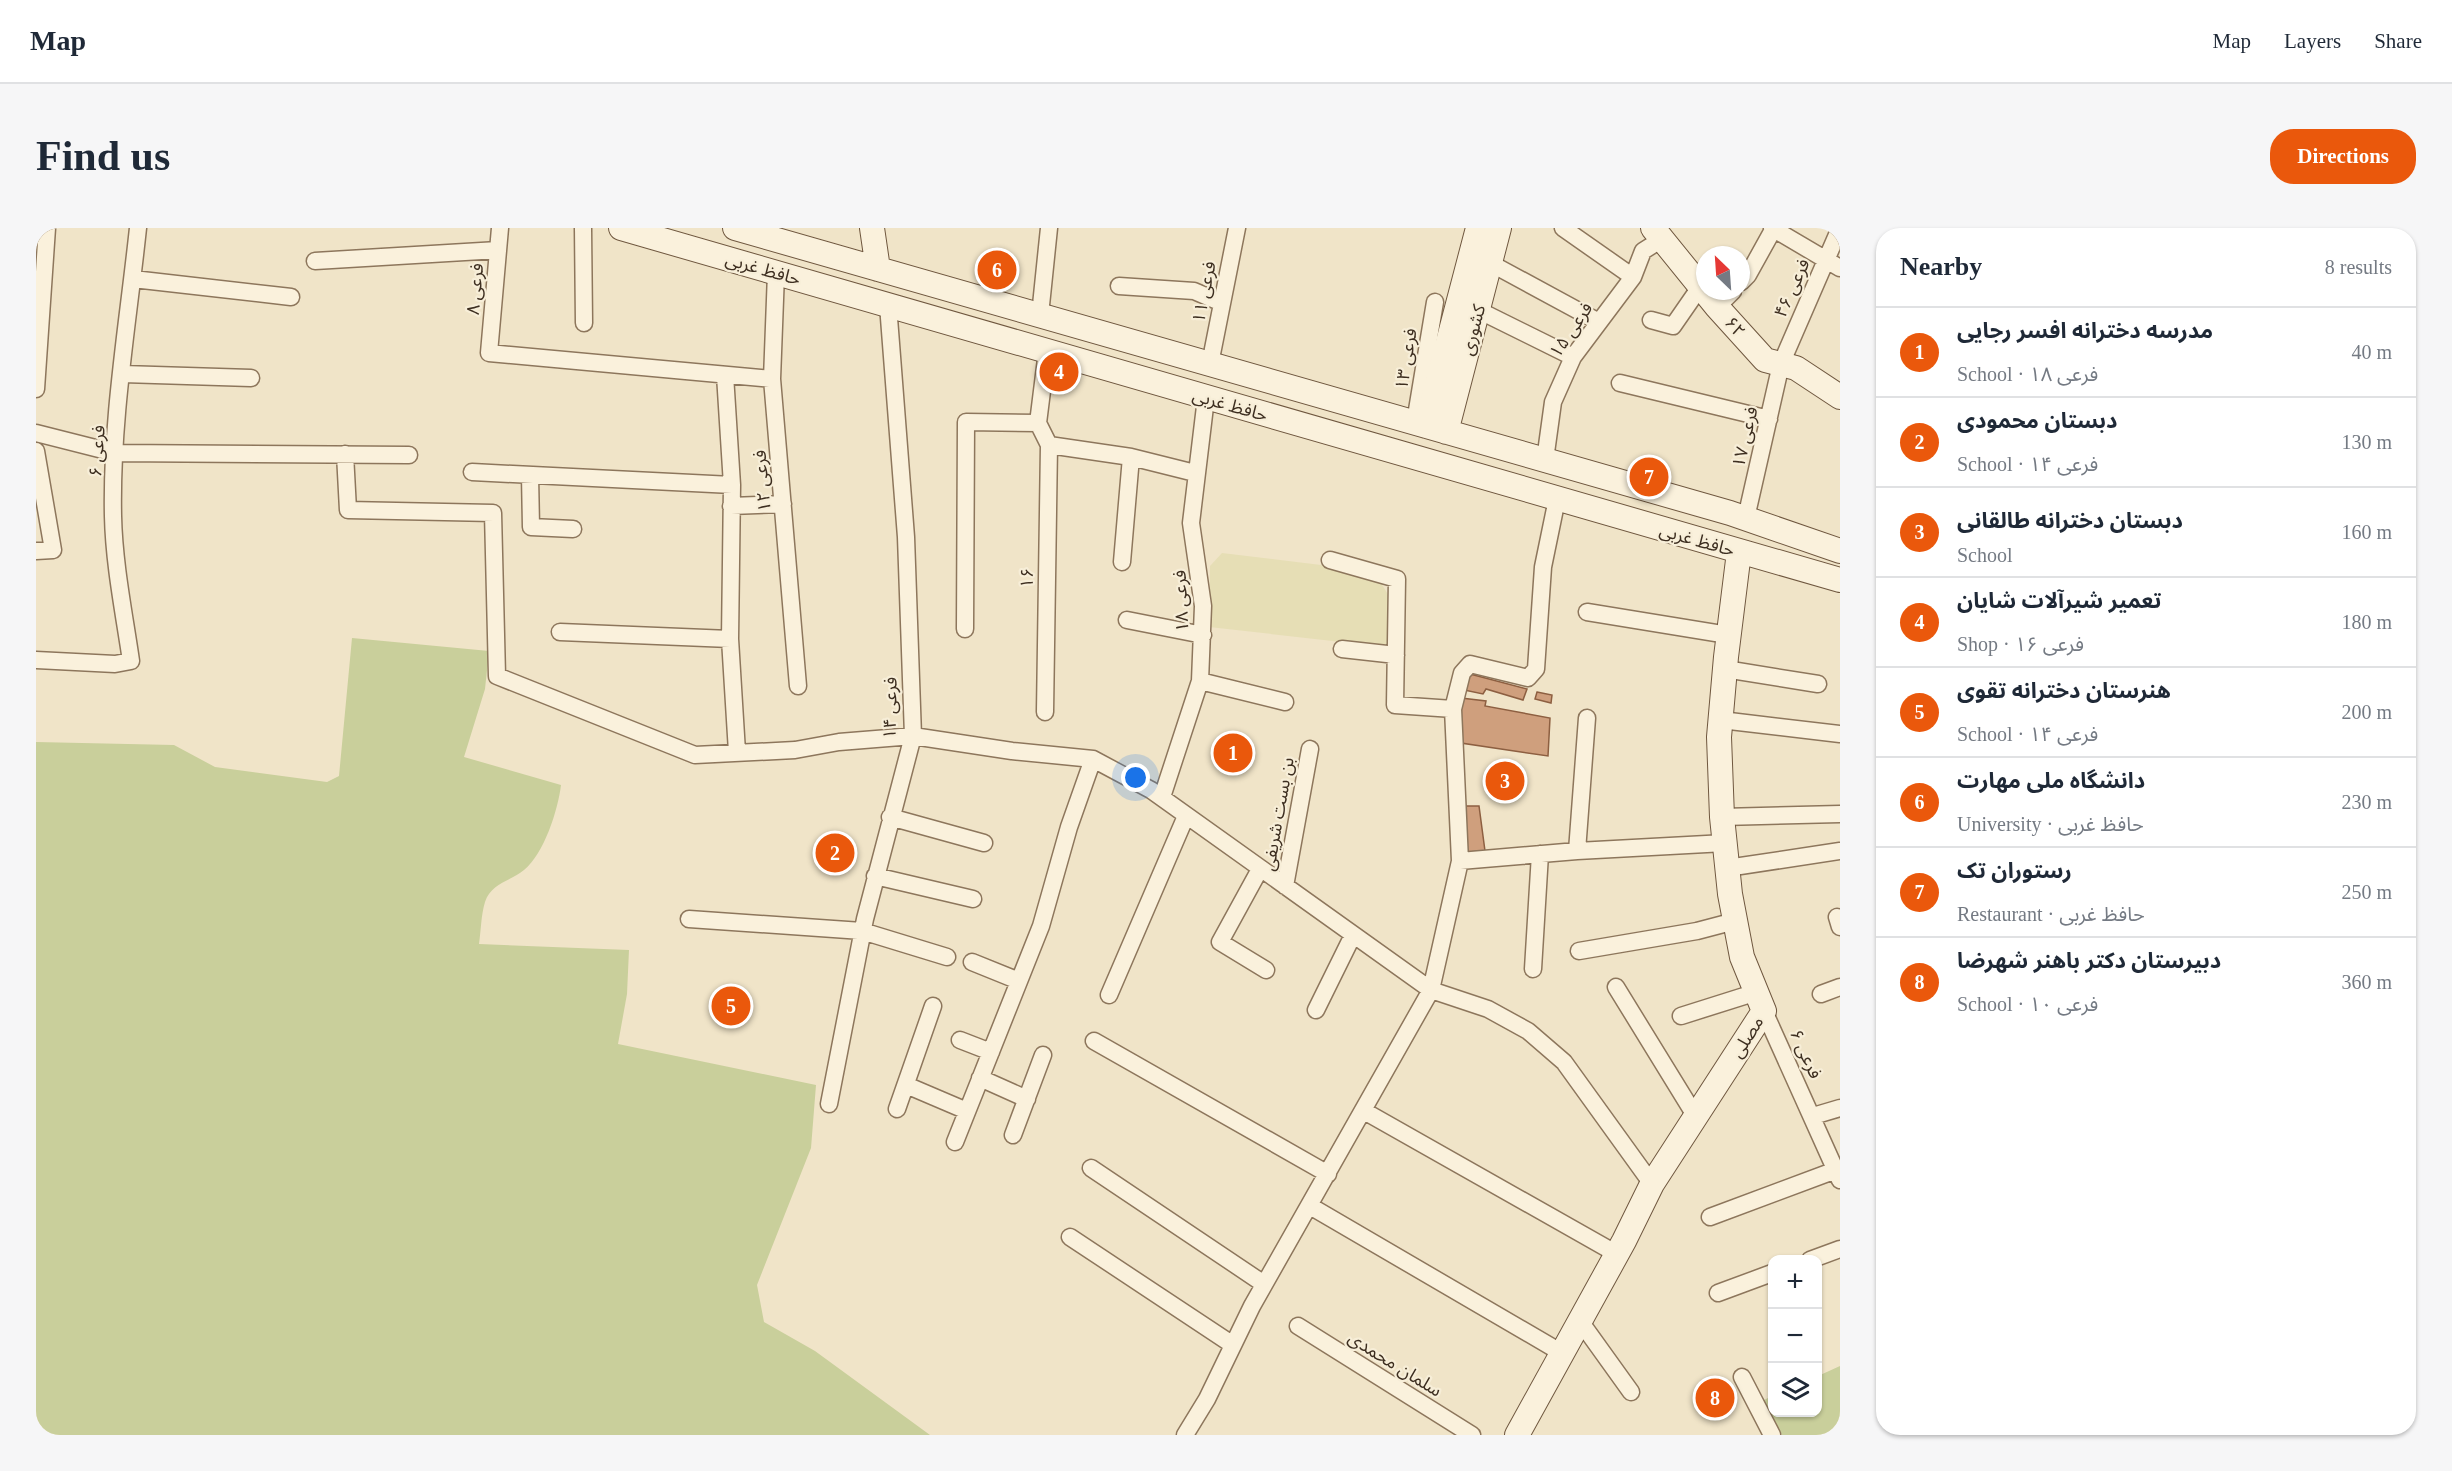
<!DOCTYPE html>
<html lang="en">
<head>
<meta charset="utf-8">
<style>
	body { margin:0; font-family:"Times New Roman","Noto Sans Arabic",serif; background:#f6f6f7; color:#1f2937 }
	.controls { position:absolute; right:18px; bottom:18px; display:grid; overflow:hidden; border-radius:12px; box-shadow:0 2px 4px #0004 }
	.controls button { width:54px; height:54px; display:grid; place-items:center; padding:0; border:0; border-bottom:2px solid #e0e1e3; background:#fff; color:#1f2937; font:30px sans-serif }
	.compass { position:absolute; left:1660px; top:18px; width:54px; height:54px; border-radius:50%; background:#fff; box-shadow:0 2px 4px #0004; rotate:335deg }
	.you { position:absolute; left:1100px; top:550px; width:21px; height:21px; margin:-15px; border:4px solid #fff; border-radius:50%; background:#1a73e8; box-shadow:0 0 0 9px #1a73e833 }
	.badge { display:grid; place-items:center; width:39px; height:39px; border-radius:50%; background:#ea580c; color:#fff; font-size:20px; font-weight:700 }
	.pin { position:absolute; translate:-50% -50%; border:3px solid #fff; box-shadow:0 2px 6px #0006 }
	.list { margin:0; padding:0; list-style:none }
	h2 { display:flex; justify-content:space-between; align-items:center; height:78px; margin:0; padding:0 24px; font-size:26px }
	h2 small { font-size:20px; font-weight:400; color:#747a83 }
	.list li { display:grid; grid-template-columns:39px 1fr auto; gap:18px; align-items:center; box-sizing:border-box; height:90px; padding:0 24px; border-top:2px solid #e0e1e3 }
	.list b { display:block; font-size:22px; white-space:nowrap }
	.list p { margin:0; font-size:20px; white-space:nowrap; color:#747a83 }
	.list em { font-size:20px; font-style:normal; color:#747a83 }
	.icon { flex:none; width:33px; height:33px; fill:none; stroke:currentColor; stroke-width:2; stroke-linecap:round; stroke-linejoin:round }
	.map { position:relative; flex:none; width:1804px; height:1207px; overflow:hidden; border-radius:24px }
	header { display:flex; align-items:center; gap:36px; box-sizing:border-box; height:84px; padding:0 30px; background:#fff; border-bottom:2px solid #e0e1e3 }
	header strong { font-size:28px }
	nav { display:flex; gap:33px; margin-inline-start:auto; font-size:21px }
	.intro { display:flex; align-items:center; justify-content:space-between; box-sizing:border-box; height:144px; padding:0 36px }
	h1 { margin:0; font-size:42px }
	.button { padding:15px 27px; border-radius:24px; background:#ea580c; color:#fff; font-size:21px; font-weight:700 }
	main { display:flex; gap:36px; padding:0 36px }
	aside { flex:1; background:#fff; border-radius:24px; box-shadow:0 2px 4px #0004 }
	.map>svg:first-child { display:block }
</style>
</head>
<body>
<header>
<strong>Map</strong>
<nav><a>Map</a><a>Layers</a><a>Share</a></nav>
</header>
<div class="intro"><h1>Find us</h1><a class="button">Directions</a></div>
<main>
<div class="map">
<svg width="1804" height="1207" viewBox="0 0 1804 1207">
	<rect width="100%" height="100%" fill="#f0e4c8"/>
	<path fill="#e6deb5" d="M1186 325 1285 337 1345 355 1353 368 1355 413 1350 419 1173 399 1174 338Z"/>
	<path fill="#c9cf9b" d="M316 410 453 423 449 461 428 529 525 557C522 582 508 626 488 642 475 653 455 655 449 674 445 687 445 703 443 716L593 722 591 766 582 816 780 857 775 920 721 1057 728 1094 779 1123 894 1207H0V514L138 517 179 539 291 554 303 548Z
		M1804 1138V1207H1746L1728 1172 1736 1168V1184H1782V1148Z"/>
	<path fill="#cf9f7d" stroke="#8d5f41" stroke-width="1.5" d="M1434 446 1491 461 1487 472 1450 461 1447 466 1428 462Z
		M1501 464 1516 467 1515 475 1499 471Z
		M1425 470 1450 473 1449 478 1514 490 1512 528 1425 515Z
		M1428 578H1443L1449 623 1431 624Z"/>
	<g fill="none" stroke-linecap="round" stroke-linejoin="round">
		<defs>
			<path id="street" d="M464 0 453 125 736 151
				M547 0 548 95
				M1527 0 1597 49
				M1736 0 1804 40
				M279 33 462 22
				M1454 35 1563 94
				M740 45 736 151 762 458
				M97 51 255 69
				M1705 54 1712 47 1738 0
				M1083 58 1158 63 1186 75
				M1681 79 1697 63
				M1442 82 1537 129
				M1004 87 1013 0
				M1615 92 1637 98 1664 59
				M1011 123 1002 195 1013 217 1095 229 1159 245
				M1174 136 1201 0
				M87 146 215 150
				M689 147 696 257 694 411 701 524
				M1584 155 1733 191
				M0 161 11 0
				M1379 194 1399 74
				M0 205 79 225 373 227
				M0 223 17 322 0 323
				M309 226 312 282 457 285 461 448 659 527 759 522 803 514 877 508 976 523 1057 531 1115 562 1395 762 1452 781 1492 803 1528 834 1616 956
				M1509 232 1517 174 1537 129 1597 49 1607 23 1626 11
				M436 244 696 257
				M494 247 495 299 537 301
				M695 278 747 276
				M1710 290 1745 136 1804 0
				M1086 334 1095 229
				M1551 384 1692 407
				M1091 392 1167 407
				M929 401 930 194 1002 195
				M524 404 694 411
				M1306 421 1360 427
				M0 432 79 436 95 433C88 385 78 336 77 288 75 192 92 95 102 0
				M1689 441 1782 456
				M1164 453 1249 474
				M1417 481 1426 445 1434 436 1492 450 1500 441 1507 339 1521 271
				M1009 484 1013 217
				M1685 492 1804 506
				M1126 569 1164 453 1167 378 1155 295 1170 170
				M854 589 948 615
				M1686 589 1804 586
				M1541 623 1551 490
				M1424 633 1541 623 1689 615
				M1691 640 1804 623
				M1224 641 1184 714 1230 742
				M839 648 937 671
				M1249 658 1274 521
				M1801 689 1804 699
				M653 691 826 703 911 729
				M1543 723 1661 703 1699 693
				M936 734 983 753
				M1497 741 1504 626
				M1580 759 1660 889
				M1785 766 1804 759
				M1073 767 1150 588
				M1280 782 1317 707
				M1728 783 1804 952
				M1645 788 1721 764
				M924 812 955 824
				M1058 813 1292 946
				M944 850 991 871
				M870 857 931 883
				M793 876 829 691 877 508 870 309 852 77
				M861 881 897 778
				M1328 883 1581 1026
				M1777 888 1804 880
				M977 907 1007 827
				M919 914 1005 698 1033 599 1057 531
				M1055 940 1228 1056
				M1274 978 1526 1125
				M1674 989 1800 942
				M1034 1009 1197 1117
				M1774 1032 1804 1021
				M1682 1065 1736 1045
				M1544 1093 1595 1164
				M1262 1098 1436 1207
				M1706 1149 1736 1207
				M1149 1207 1171 1171 1216 1078 1395 762 1424 633 1417 481 1359 477 1361 351 1294 332"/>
			<path id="secondary" d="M585 0 1804 352
				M699 0 1694 285 1804 323
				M836 0 842 41
				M1617 0 1681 79 1729 132 1760 140 1804 169
				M1390 198 1442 0
				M1410 204 1463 0
				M1481 1207 1588 1013 1616 956 1728 783 1706 729 1694 666 1686 589 1683 509 1690 429 1703 324"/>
		</defs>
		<use href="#street" stroke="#8d765c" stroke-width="19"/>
		<use href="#secondary" stroke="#6f573f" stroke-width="26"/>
		<use href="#street" stroke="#faf1dc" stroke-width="16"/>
		<use href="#secondary" stroke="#faf1dc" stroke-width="24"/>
	</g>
	<g text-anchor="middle" stroke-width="4.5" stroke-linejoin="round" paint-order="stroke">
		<g font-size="18" fill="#3d2e20" stroke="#f7eed8">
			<text transform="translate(727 41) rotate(16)" y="6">حافظ غربی</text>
			<text transform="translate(1756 60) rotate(-66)" y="6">فرعی ۴۶</text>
			<text transform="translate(439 61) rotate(-85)" y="6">فرعی ۸</text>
			<text transform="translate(1168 64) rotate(-79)" y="6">فرعی ۱۱</text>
			<text transform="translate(1699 99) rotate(48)" y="6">۶۲</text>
			<text transform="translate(1437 102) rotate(-75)" y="6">کشوری</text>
			<text transform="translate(1535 102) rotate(-56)" y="6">فرعی ۱۵</text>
			<text transform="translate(1370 131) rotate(-81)" y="6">فرعی ۱۳</text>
			<text transform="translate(1194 177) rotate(16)" y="6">حافظ غربی</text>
			<text transform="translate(1709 209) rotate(-77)" y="6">فرعی ۱۷</text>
			<text transform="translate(61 223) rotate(-86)" y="6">فرعی ۶</text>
			<text transform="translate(726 253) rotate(-95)" y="6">فرعی ۱۲</text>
			<text transform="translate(1661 312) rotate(16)" y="6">حافظ غربی</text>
			<text transform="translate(991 350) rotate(-89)" y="6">۱۶</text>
			<text transform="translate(1145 373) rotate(-93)" y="6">فرعی ۱۸</text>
			<text transform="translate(854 480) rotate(-89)" y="6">فرعی ۱۴</text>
			<text transform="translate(1242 586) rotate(-80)" y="6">بن بست شریفی</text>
			<text transform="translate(1711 809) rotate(-58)" y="6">مصلی</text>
			<text transform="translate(1770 826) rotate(65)" y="6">فرعی ۶</text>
			<text transform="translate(1359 1136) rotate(32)" y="6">سلمان محمدی</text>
		</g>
	</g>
</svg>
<div class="controls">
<button>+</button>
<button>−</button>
<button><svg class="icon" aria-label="layers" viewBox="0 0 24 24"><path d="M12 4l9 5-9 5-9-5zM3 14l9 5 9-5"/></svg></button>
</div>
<svg class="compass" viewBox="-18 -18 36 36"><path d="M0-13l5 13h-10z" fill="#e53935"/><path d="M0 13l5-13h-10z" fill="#747a83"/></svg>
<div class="you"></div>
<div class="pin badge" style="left:1197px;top:525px">1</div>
<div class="pin badge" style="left:799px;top:625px">2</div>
<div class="pin badge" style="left:1469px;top:553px">3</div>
<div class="pin badge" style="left:1023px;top:144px">4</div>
<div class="pin badge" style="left:695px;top:778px">5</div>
<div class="pin badge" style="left:961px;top:42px">6</div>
<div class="pin badge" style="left:1613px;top:249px">7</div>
<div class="pin badge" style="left:1679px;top:1170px">8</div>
</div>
<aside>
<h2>Nearby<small>8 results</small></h2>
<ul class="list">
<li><span class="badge">1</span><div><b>مدرسه دخترانه افسر رجایی</b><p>School · فرعی ۱۸</p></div><em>40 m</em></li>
<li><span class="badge">2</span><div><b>دبستان محمودی</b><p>School · فرعی ۱۴</p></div><em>130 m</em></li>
<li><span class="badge">3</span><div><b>دبستان دخترانه طالقانی</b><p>School</p></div><em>160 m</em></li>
<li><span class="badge">4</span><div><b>تعمیر شیرآلات شایان</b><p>Shop · فرعی ۱۶</p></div><em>180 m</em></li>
<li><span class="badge">5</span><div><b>هنرستان دخترانه تقوی</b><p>School · فرعی ۱۴</p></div><em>200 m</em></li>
<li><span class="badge">6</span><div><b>دانشگاه ملی مهارت</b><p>University · حافظ غربی</p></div><em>230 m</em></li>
<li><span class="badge">7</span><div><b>رستوران تک</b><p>Restaurant · حافظ غربی</p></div><em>250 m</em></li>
<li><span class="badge">8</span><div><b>دبیرستان دکتر باهنر شهرضا</b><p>School · فرعی ۱۰</p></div><em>360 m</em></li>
</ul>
</aside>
</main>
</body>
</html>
